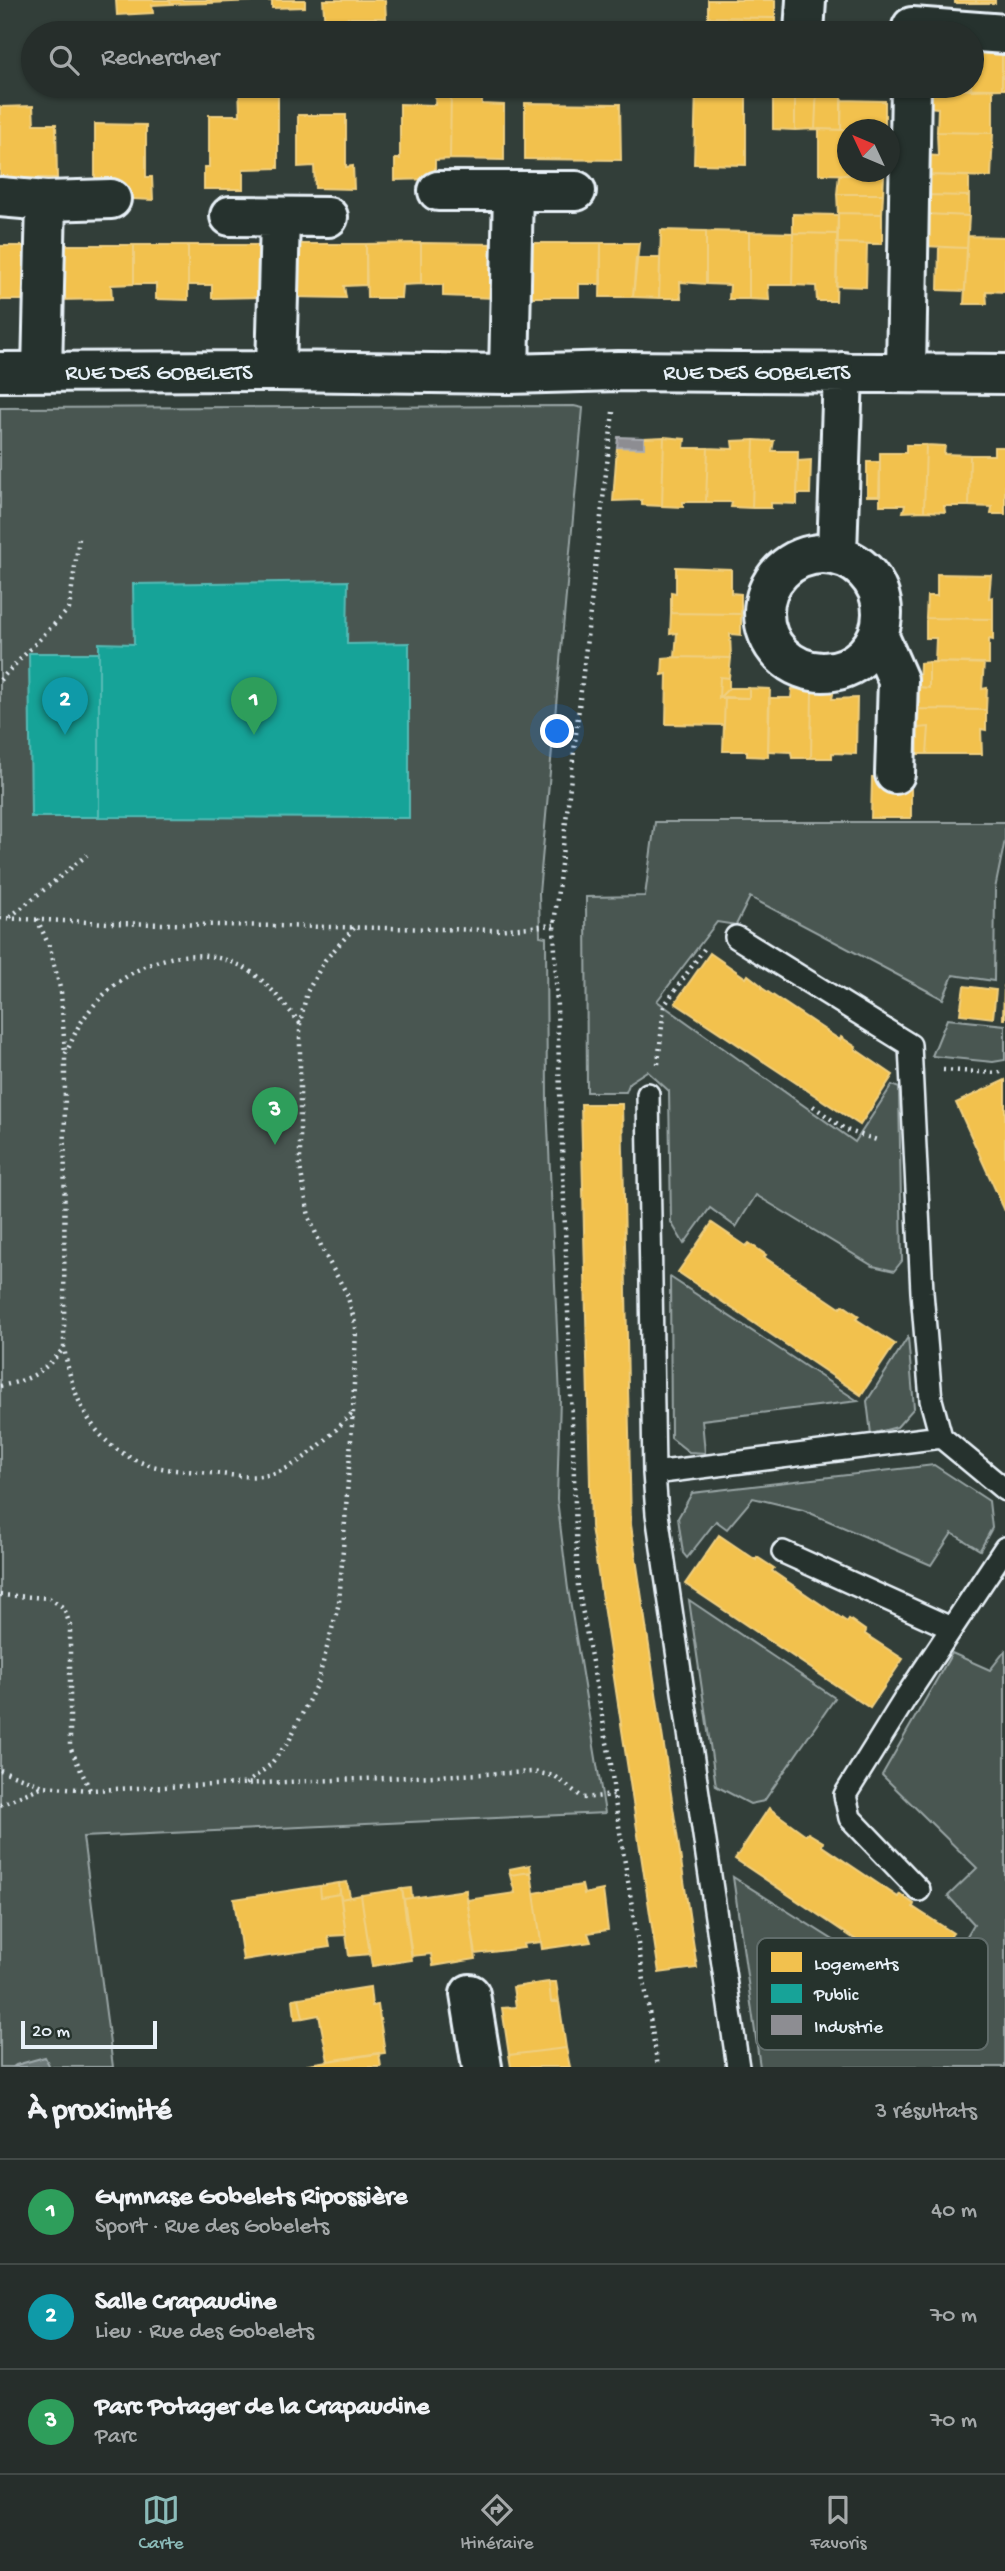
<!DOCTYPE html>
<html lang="fr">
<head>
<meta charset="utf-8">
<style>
	body { margin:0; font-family:"Gochi Hand",sans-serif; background:#2e3633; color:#f1f3f6 }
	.compass { position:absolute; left:837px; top:119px; width:63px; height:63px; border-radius:50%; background:#262e2b; box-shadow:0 2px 5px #0004; rotate:314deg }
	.scale { position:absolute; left:21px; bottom:18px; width:136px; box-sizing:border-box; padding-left:7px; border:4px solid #e8f1f8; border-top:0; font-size:19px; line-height:24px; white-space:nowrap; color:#e8f1f8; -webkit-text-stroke:5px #26332d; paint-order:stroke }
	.you { position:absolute; left:558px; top:732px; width:24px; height:24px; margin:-18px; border:5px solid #fff; border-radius:50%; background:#1a73e8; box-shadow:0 0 0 10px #1a73e833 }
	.badge { display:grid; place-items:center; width:46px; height:46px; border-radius:50%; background:#8bbbb9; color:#fff; font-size:23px; font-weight:700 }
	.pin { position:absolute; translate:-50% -58px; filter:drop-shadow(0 2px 4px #0008) }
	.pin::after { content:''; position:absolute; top:37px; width:24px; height:21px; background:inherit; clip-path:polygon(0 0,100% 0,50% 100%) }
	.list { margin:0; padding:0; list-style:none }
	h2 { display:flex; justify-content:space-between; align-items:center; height:91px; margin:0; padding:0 28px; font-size:30px }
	h2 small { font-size:23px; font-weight:400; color:#a4a8a9 }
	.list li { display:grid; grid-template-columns:46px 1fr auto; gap:21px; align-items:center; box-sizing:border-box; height:105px; padding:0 28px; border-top:2px solid #424a47 }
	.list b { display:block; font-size:26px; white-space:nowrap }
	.list p { margin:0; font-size:23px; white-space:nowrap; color:#a4a8a9 }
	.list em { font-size:23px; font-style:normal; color:#a4a8a9 }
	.icon { flex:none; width:38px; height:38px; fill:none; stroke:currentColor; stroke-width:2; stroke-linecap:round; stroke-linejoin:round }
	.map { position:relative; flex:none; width:1005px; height:2067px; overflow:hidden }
	.search { position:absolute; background:#262e2b; box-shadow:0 2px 5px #0004; left:21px; right:21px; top:21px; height:77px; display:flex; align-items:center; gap:18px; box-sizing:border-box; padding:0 24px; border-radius:38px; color:#a4a8a9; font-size:26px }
	.sheet { height:406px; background:#262e2b }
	nav { display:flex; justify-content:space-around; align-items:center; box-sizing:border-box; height:98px; border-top:2px solid #424a47; background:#262e2b; font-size:19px; color:#a4a8a9 }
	nav a { display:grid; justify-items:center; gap:4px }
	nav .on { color:#8bbbb9 }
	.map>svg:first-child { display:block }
</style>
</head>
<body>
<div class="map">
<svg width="1005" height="2067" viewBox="0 0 1005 2067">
	<rect width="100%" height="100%" fill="#323e39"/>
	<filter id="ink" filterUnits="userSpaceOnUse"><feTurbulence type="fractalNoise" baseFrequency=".0143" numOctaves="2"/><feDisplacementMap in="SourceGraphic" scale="14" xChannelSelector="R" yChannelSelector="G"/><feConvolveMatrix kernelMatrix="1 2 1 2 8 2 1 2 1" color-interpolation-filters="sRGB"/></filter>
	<g filter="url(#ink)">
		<path fill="#495651" stroke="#98a4a4" stroke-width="2" d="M574 406 583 408 539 893 540 936 546 937 547 1103 560 1398 557 1499 568 1589 605 1813 83 1837 113 2067H0V408Z
			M655 822H1005V840L995 889 994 981 953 975 943 999 750 897 736 925 717 922 657 1001 855 1142 892 1085 899 1088 902 1261 894 1271 873 1266 756 1195 736 1227 710 1208 684 1244 671 1222 669 1091 647 1071 630 1082 626 1092H587L586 897 645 896Z
			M947 1019 1005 1025V1060L993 1062 932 1056Z
			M670 1277 858 1401 702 1420 705 1453 689 1452 671 1438Z
			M908 1337 914 1408 897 1427 871 1434 867 1401Z
			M934 1465 989 1501 992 1528 980 1550 952 1533 931 1565 803 1510 753 1498 727 1529 716 1521 687 1558 683 1553 678 1518 692 1493Z
			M689 1600 835 1698 764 1801 750 1804 716 1786Z
			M1005 1651V2067H760L733 1877 929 2000 974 1924 948 1896 977 1868 882 1775 952 1653 990 1670Z"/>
		<path fill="#6d7978" stroke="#9ea9ab" stroke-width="2" d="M45 2057 50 2067H13L16 2065Z"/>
		<path fill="#f2c14e" stroke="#efcf81" stroke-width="2" d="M116 0H170L171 4 152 5 153 13 117 15Z
			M170 0H211V3L171 4Z
			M211 0H253V1L211 3Z
			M253 0H305V7L272 8V1Z
			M323 0H385L386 18H346V27H325Z
			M708 0H775V18L708 17Z
			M955 0H976V3H955Z
			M976 0H995V3H976Z
			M708 17 775 18V33H707Z
			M972 45 1002 46V89L971 90Z
			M1002 46H1005V89H1002Z
			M239 86H278V168L243 169V189H204V167H209V115H240Z
			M696 86H746V165L694 164Z
			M773 86H795V130L773 129Z
			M795 86H817L815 129 795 130Z
			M817 86H842L841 130 815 129Z
			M929 86H971V90L929 88Z
			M436 87 451 88 450 159 435 160V179L395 180V159H400V104L435 105Z
			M451 88 482 89V104L504 105V160L450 159Z
			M929 88 993 89V133L937 132 938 108 928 107Z
			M841 100 885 101V130H841Z
			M525 103 620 104 621 160 525 159Z
			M33 106 34 124H56L57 178H0V107Z
			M298 115H346V167L353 166 354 189 315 188 314 166 298 167Z
			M95 124 146 125V177H152L153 200 111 198V178H95Z
			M819 129 848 130V172H884V175L819 174Z
			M937 132 993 133 991 177 926 175V155L938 156Z
			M839 175H884L883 194H837Z
			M926 175 969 176V196L926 195Z
			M837 194H883L882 214 838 213Z
			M926 195 969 196V216L926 214Z
			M838 213 882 214V244L837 243Z
			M793 214 838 215V234L793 233Z
			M926 214 969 216 967 248 924 246Z
			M661 230 706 231V284L680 282 681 298H659Z
			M706 231 749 232V299H729L730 285 706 284Z
			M749 232 793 233 792 285H768L769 300 749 299Z
			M793 233 838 234 836 301H817L816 286 792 285Z
			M968 236 1005 237V292L986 291 987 304H964Z
			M421 243V284L402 285 401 298H367L366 244Z
			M421 243 497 244 495 298 443 296V285L421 284Z
			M524 243H601V284H579V297H525Z
			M601 243H639L633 297H600Z
			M837 243 867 244 866 287 836 286Z
			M290 244H366V285L344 286 346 298 291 297Z
			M57 245H134V284L111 285 112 299 57 300Z
			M134 245H188V300L156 299V284H134Z
			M188 245H264V297L212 298V285H188Z
			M0 246H31L30 300H0Z
			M939 247 967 248 965 291 938 290Z
			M636 258H660L659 298 633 297Z
			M664 437 685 439 684 448H708L706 502H683V507L662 506Z
			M664 437 662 506 642 505V500L613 501 617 447 644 448V438Z
			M754 440 752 508 731 507 732 502H706L708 448 733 449 732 441Z
			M754 440 774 441 772 451H798L797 504 771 503V508H752Z
			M906 445H926L924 511 903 512 905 505H880V453H906Z
			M926 445 945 446 944 454 970 455 969 506H944L945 512 924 511Z
			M994 447H1005V514H991L992 507 969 506 970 455H994Z
			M811 460 810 494H797L798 461Z
			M867 462H880L879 496H867Z
			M676 567 731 569V593L741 594V614L671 613V592L676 593Z
			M937 574 991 575 989 598 993 597V619L926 618 927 596H937Z
			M671 613 741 614V635L730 634 731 658 675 657 677 633 670 634Z
			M926 618 993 619V640L989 639V664L935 662 936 638H926Z
			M675 657 731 658 729 678 720 677 719 698 725 697 724 725 666 724 667 674 662 675 663 658Z
			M929 662V688L919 687 920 663Z
			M929 662 984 663 982 689 987 688 986 710 919 709V687L929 688Z
			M720 677 729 678V688L719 698Z
			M729 688H749V698H719Z
			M749 688 770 689 768 757 747 756V751H723L725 697 749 698Z
			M792 689 812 690 811 758H792L791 752 768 751 769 698H791Z
			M834 689 832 699 857 698 856 754 832 753V758H811L812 690Z
			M919 709 986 710V730L981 729 982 754H927L929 727 918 728Z
			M929 727 927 754H918V728Z
			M872 777 911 778V818H871Z
			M710 953 746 978 748 975 762 986V988L840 1040 841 1037 856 1047 855 1049 893 1075 860 1125 675 1003Z
			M1005 954V1019H1003Z
			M964 986 996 990 993 1018 960 1014Z
			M1005 1080V1211L956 1103Z
			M581 1104H622L631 1525 697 1968 659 1973 591 1527Z
			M712 1223 746 1246 749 1243 766 1255 764 1257 840 1308 843 1305 859 1316 856 1319 895 1344 861 1395 678 1272Z
			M719 1535 756 1560 757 1557 774 1568 772 1571 847 1622 849 1619 866 1631 865 1634 903 1659 870 1708 685 1584Z
			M769 1808 806 1835 808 1833 823 1842 822 1846 898 1897 900 1894 914 1904 913 1907 953 1933 919 1982 735 1859Z
			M530 1865 531 1872 510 1875 509 1869Z
			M531 1872 541 1942 523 1944 524 1948 476 1954 467 1900 515 1893 510 1875Z
			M347 1882 350 1897 341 1899 339 1883Z
			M339 1883 340 1894 321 1897 320 1886Z
			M582 1885 584 1894 603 1890 608 1930 588 1933 591 1942 542 1949 534 1893Z
			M320 1886 321 1897 340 1894 346 1935 328 1936 330 1947 243 1960 234 1899Z
			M411 1888 412 1898 404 1899 402 1889Z
			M402 1889 412 1960 372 1966 361 1895Z
			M466 1890 476 1959 433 1966 431 1954 412 1956 404 1899Z
			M361 1895 370 1954 349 1956 341 1899Z
			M549 1982 551 2002 559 2001 566 2048 509 2055 502 2008 516 2007 513 1987Z
			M549 1982H556L559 2001 551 2002Z
			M370 1987 372 2006 378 2005 385 2053 328 2061 319 2015 303 2018 299 1998Z
			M299 1998 303 2018 295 2019 293 1999Z
			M566 2048 570 2067H511L509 2055Z
			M379 2053 381 2067H309L308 2064Z"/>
		<path fill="#17a398" stroke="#56bab5" stroke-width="2" d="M348 581 347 644 409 643V818L99 817V643L134 644 133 584Z
			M29 653H99V817H31Z"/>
		<path fill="#8d8d92" stroke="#a8abb1" stroke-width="2" d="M618 437 644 438V448L617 447Z"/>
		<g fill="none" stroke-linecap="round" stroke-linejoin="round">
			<defs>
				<path id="service" d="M736 937 910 1045 922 1292 931 1400 941 1437 1005 1490
					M648 1094 654 1473 657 1514 738 2067
					M654 1473 941 1437
					M783 1552 951 1628
					M919 1890 850 1818 845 1795 906 1697 1005 1548"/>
				<path id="minor" d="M912 27 1005 34
					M804 33 806 0
					M438 191H576
					M0 197 46 201 111 199
					M230 216 328 217
					M42 371 46 201
					M276 371 280 218
					M906 371 911 86
					M0 372 276 371 509 374 618 371 1005 374
					M509 374 513 191
					M764 613a59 59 0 1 1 118 0a59 59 0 1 1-118 0Z
					M837 554 843 372
					M879 637 898 680 895 774
					M470 1994 482 2067"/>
			</defs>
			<use href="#service" stroke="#e8f1f8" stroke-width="26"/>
			<use href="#minor" stroke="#e8f1f8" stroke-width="44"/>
			<path stroke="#e8f1f8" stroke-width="4.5" stroke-dasharray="2 5" stroke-linecap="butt" d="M613 412 554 925 578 1587 611 1764 614 1795 658 2067
				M0 680 69 609 79 538
				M10 917 87 855
				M0 918 109 923 496 930 554 925
				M37 919 50 948 61 992 65 1054
				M300 1023C282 1002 263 975 237 964 178 939 115 971 82 1021 75 1031 71 1044 65 1055L64 1348C74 1406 98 1455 161 1468 177 1471 194 1471 210 1473 235 1475 260 1481 283 1470 311 1457 332 1434 353 1412
				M658 1064 664 1006 704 949
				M943 1070 998 1073 1005 1070
				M813 1106 846 1130 880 1141
				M0 1386C31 1380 42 1373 63 1349
				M0 1595 49 1598 64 1608 70 1625V1747L90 1790
				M0 1770 43 1786 90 1790 533 1772 555 1776 583 1798 614 1795
				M246 1784 270 1765 289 1741 318 1681 339 1603 353 1412 356 1327 347 1294 324 1253 309 1217 300 1167V1023L307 992 325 960 355 927
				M0 1805 43 1786"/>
			<use href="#service" stroke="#26332d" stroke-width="21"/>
			<use href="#minor" stroke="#26332d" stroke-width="38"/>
		</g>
	</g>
	<g text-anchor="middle" stroke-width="7" stroke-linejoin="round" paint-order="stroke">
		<g font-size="23" fill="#e8f1f8" stroke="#26332d">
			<text x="159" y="379">RUE DES GOBELETS</text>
			<text x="757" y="379">RUE DES GOBELETS</text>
		</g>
	</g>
	<rect x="757" y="1938" width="231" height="112" rx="10" fill="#26332d" stroke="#606c6a" stroke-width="2"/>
	<rect x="771" y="1952" width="31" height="20" fill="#f2c14e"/>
	<rect x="771" y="1984" width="31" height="19" fill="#17a398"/>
	<rect x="771" y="2015" width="31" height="20" fill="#8d8d92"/>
	<g font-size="19" fill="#e8f1f8">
		<text x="814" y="1969">Logements</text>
		<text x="814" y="2000">Public</text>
		<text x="814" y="2032">Industrie</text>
	</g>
</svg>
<svg class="compass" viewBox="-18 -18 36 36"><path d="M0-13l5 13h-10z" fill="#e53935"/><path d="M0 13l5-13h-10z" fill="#a4a8a9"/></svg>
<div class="scale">20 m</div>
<div class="you"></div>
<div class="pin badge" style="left:254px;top:735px;background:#2e9e5b">1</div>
<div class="pin badge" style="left:65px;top:735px;background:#0f9aa8">2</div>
<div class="pin badge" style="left:275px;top:1145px;background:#2e9e5b">3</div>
<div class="search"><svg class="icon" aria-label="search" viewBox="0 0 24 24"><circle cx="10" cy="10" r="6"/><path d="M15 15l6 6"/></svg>Rechercher</div>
</div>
<section class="sheet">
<h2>À proximité<small>3 résultats</small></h2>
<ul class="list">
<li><span class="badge" style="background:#2e9e5b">1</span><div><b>Gymnase Gobelets Ripossière</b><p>Sport · Rue des Gobelets</p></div><em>40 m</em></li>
<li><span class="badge" style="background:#0f9aa8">2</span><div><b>Salle Crapaudine</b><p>Lieu · Rue des Gobelets</p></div><em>70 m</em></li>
<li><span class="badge" style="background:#2e9e5b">3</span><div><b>Parc Potager de la Crapaudine</b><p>Parc</p></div><em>70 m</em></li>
</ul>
</section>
<nav>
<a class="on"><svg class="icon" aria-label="map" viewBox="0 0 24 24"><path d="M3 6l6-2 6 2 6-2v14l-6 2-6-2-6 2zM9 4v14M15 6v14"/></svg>Carte</a>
<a><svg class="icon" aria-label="directions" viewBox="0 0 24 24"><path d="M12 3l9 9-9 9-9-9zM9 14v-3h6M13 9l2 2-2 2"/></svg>Itinéraire</a>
<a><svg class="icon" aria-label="saved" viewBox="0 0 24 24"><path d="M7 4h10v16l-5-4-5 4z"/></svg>Favoris</a>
</nav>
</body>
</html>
